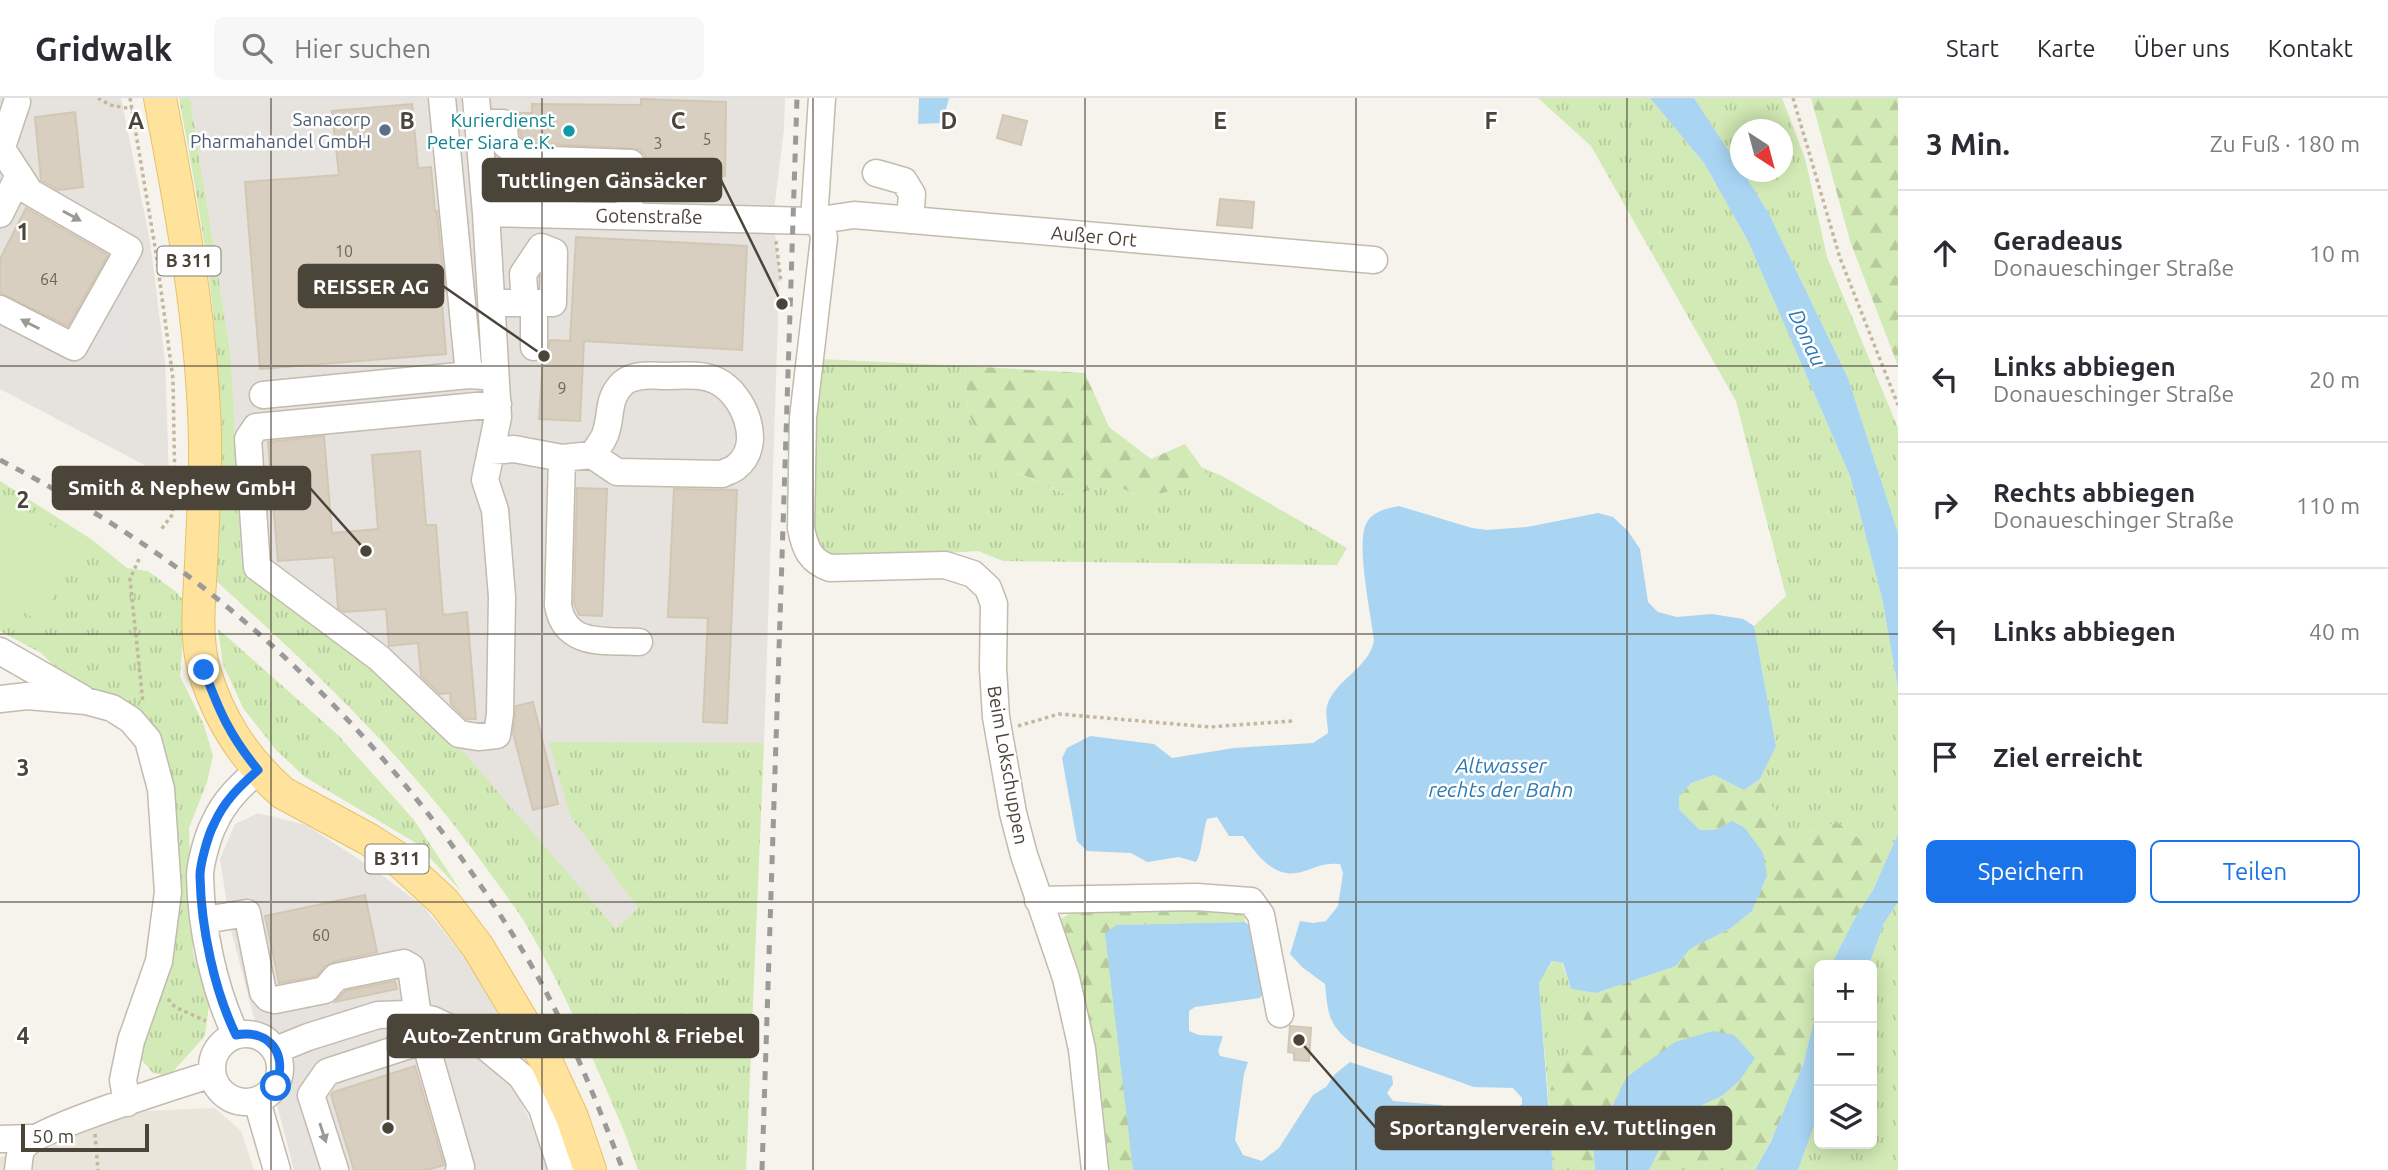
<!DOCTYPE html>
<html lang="de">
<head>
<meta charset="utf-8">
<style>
	body { margin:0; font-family:Ubuntu,sans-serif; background:#f7f7f7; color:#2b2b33 }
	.controls { position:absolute; right:21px; bottom:21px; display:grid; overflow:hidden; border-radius:10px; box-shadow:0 4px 18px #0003 }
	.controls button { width:63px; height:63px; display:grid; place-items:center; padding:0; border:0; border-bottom:2px solid #e1e1e2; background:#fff; color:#2b2b33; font:35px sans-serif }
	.compass { position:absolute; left:1730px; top:21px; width:63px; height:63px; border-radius:50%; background:#fff; box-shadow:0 4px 18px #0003; rotate:144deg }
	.scale { position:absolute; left:21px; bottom:18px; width:128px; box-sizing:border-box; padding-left:7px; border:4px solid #4b4439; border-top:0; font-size:19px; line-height:24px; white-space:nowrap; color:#4b4439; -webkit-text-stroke:5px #fff; paint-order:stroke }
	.stop { position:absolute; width:21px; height:21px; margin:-16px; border:5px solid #1a73e8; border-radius:50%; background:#fff }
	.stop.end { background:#1a73e8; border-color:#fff; box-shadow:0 2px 7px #0008 }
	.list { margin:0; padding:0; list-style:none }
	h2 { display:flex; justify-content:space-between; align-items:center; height:91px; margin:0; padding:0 28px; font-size:30px }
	h2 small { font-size:23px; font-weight:400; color:#7c7c81 }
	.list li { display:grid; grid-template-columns:46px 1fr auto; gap:21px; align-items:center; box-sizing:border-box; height:126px; padding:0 28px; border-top:2px solid #e1e1e2 }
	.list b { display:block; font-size:26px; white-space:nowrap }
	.list p { margin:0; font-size:23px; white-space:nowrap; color:#7c7c81 }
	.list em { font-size:23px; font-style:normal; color:#7c7c81 }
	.actions { display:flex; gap:14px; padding:21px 28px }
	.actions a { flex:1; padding:16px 0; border:2px solid #1a73e8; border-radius:10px; text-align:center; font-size:24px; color:#1a73e8 }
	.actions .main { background:#1a73e8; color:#fff }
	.icon { flex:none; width:38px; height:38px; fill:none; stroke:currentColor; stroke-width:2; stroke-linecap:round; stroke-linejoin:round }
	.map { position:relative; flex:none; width:1898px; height:1072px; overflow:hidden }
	header { display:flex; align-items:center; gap:42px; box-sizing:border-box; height:98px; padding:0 35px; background:#fff; border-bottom:2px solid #e1e1e2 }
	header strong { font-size:33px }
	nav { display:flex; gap:38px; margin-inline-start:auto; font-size:24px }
	.search { width:490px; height:63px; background:#f7f7f7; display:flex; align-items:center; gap:18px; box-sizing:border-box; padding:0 24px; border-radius:10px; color:#7c7c81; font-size:26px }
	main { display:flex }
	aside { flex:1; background:#fff }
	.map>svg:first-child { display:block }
</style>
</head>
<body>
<header>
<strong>Gridwalk</strong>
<div class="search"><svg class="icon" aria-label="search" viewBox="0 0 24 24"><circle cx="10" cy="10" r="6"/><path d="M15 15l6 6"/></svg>Hier suchen</div>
<nav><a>Start</a><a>Karte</a><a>Über uns</a><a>Kontakt</a></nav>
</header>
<main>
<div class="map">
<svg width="1898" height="1072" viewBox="0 0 1898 1072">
	<defs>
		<pattern id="grass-tufts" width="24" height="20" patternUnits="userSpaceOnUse" patternTransform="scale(1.75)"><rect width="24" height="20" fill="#d2eab5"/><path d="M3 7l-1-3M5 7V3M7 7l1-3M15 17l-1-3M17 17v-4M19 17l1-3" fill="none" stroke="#b6ca9c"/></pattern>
		<pattern id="forest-firs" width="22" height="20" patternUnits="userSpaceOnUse" patternTransform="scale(1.75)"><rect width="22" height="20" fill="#d2eab5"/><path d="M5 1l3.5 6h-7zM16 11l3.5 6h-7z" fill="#b6ca9c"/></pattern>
	</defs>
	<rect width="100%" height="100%" fill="#f6f3ec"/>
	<path fill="#eae5da" d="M215 1010 241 1033 254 1072H0V1059L45 1052 118 1014Z"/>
	<path fill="#e6e2dd" d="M0 0H121L150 143 165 262 169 380 0 291Z
		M190 0H785L784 31 773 120 781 184H777L779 191 764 645H550L570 718 638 810 616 832 483 678 306 511 240 461 231 259Z
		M258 715 306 727 371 769 423 808 469 865 508 934 514 991 545 1051 550 1072H294L231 832 220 761 235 726Z"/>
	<path fill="url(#grass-tufts)" d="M179 0H190L231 259 241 462 384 573 454 643 616 831 638 810 570 718 549 644 764 645 746 1072H638C626 1035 610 1000 594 964 574 918 553 873 528 830 518 812 504 795 492 778 414 667 316 573 216 483 218 408 222 333 217 259 211 172 195 86 179 0Z
		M1538 0H1650L1704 65 1748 143 1850 378 1882 500 1898 590V736L1887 761 1837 724 1787 741 1760 681 1776 647 1754 528 1786 498 1736 303 1591 48Z
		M1694 0H1782L1805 60 1827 159 1898 330V435L1848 280 1768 114 1743 74H1783V32H1741L1740 70Z
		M820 261 965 268 968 314 1018 375 1069 398 1113 386 1141 399 1212 385 1201 369 1222 378 1347 450 1337 467 1003 463 978 453 844 462 820 449 812 426Z
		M0 383 91 441 127 470 148 473 175 493 186 505 180 578 204 627 213 658 207 684 189 730 193 854 209 907 205 938 169 978 153 975 140 960 146 928 164 654 93 594 65 579 41 555 0 533Z
		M218 531 338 637 414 722 461 793 416 745 305 679 277 653 243 610 223 566Z
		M1898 804V1072H1798L1819 1014V1046H1872V867H1869L1884 825Z
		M1553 863 1562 865 1571 891 1596 895 1548 996 1539 884Z"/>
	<path fill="url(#forest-firs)" d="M1811 0H1898V268L1850 143Z
		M965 268 1085 275 1109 329 1151 361 1185 346 1213 385 1141 399 1113 386 1069 398 1019 375 1002 387 968 314Z
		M1714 677 1744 692 1760 681 1787 741 1837 724 1887 761 1873 792 1855 820 1831 867H1819C1819 879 1821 893 1819 905 1808 963 1784 1020 1755 1072H1649L1667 1037 1696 1010 1722 998 1740 982 1593 1046 1595 1072H1553L1548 996 1596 895 1676 868 1690 851 1731 830 1752 813 1767 778 1715 732H1700L1679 711V699L1691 685Z
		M1085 807 1243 808 1245 824 1117 827 1133 1072H1104L1052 826Z"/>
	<path fill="#d2eab5" d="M0 398 84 446 39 523 0 501Z"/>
	<path fill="#e5e3e0" d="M0 0H26L30 57 0 39Z
		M537 130 569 131 565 236 513 241 507 173Z
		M131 163 145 284 74 249Z"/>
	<path fill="#a9d4f2" d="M919 0H949L942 25 918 26Z
		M1650 0H1694L1740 70 1741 74H1743L1768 114 1848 280 1898 435V590L1882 500 1850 378 1748 143 1704 65Z
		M1399 408 1472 430 1487 432 1527 429 1598 415 1613 419 1628 433 1640 451 1648 504 1658 514 1677 519 1712 516 1743 521 1754 528 1776 648 1760 681 1744 692 1714 677 1691 685 1679 699V711L1700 732H1715L1732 723 1745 730 1763 755 1767 778 1752 813 1731 830 1690 851 1676 868 1596 895 1571 891 1563 865 1552 863 1539 885 1553 1072H1133L1105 835 1117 827 1245 824 1256 833 1266 890 1260 900 1195 909 1189 913V933L1199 937 1223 938 1218 953 1220 958 1248 964 1244 976 1235 1042 1243 1057 1262 1063 1279 1050 1313 997 1326 989 1335 976 1350 964 1392 978 1393 986 1387 995 1393 1003 1440 1007 1471 1015 1510 1016 1522 1006V1000L1513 990 1474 989 1353 946C1328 927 1328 916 1325 886L1302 869 1290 856 1300 823 1313 825 1326 823 1338 808 1343 775 1340 766C1320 764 1313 772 1296 775 1272 779 1256 755 1243 738H1229L1217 719 1207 721C1203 732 1202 756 1196 764L1179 759 1147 764 1131 755 1087 753 1077 743 1062 660 1067 650 1090 638 1154 646 1172 660 1234 650 1313 645 1328 635C1328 627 1325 615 1327 608 1335 581 1370 570 1374 542 1371 517 1356 447 1366 426 1372 413 1386 411 1399 408Z
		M1898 736V804L1884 825 1869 867H1831L1855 820 1873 792Z
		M1819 904V1014L1798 1072H1755L1771 1043 1803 967Z
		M1713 933 1734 937 1755 960 1740 982 1722 998 1696 1010 1667 1037 1649 1072H1595L1593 1046 1627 979 1675 944Z"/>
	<path fill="#d8cfc1" stroke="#d3c7b4" stroke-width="2" d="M641 1 726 4 725 78H676V90H646L647 65 645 57 639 51 531 45 521 38 515 15H532V6L641 7Z
		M412 6 418 70 431 69 435 113H437L445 193H441L446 256 260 271 245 84 339 77 332 13Z
		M75 14 83 89 58 92 41 82 35 19Z
		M1003 17 1027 23 1021 47 997 40Z
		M1220 101 1254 104 1252 130 1217 127Z
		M26 110 108 157 68 228 0 195V161Z
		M576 139 747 148 742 252 584 243 580 323 539 321 543 261 548 256 550 242 570 243Z
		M324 338 332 435 378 431 372 357 420 353 426 427H436L443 517 467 514 476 621H466L451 606 450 595 440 596 421 578 418 545 389 548 386 511 344 514 338 510 334 459 278 463 268 344Z
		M577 390 607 391 602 518 579 517 574 505Z
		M674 391 737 392 727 625 703 624 708 520 668 519Z
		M533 604 558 706 533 712 513 635 516 608Z
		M365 797 377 854 333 864 324 869 317 878 279 885 265 818Z
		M395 883 397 891 335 904 345 893Z
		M1290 928 1311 930 1309 963 1294 962V955L1288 954Z
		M415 968 444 1067 427 1072H354L331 997 333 994Z"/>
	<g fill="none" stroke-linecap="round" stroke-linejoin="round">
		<defs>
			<path id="minor" d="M442 0 469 277
				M476 0 486 115 498 319 485 382 495 412 502 499 500 616 497 637 478 639 459 636 379 560 257 469 248 341 256 329 498 306
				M478 25H503L506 47 526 61 631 65 629 118
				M0 48 30 94 129 151 74 249 0 211
				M2 49 17 4
				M876 75 904 83 912 96 910 122
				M486 115 814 123 854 117 1374 162
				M0 116 19 77
				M814 123 822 130 824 140 803 320 801 430C805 451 810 463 830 470L945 467 973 476 988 490 994 506 993 570 996 619 1013 715 1024 757 1066 880 1082 951 1095 1072
				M814 123 822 0
				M492 205H553L554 154 541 149 523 176 525 205
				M534 205V249
				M263 297 469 277 484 278
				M491 353 514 351 562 360 592 357C597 350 604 342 606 334 612 316 607 300 623 285 634 276 651 277 664 278 681 278 701 275 717 283 744 296 765 347 736 369 733 372 726 374 722 376L617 374 592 357
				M562 360 558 507C565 550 606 542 639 544
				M0 553 82 600
				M0 601 27 598 86 603 112 610 131 622 148 642 161 691 168 794 159 863 131 943 123 982 127 1005
				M1038 802 1196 799 1251 803 1261 817 1280 916
				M205 822 247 815 263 894 268 900 275 902 325 892 336 879 404 865 411 869 418 919 461 1069 459 1072
				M212 970a34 34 0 1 1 68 0a34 34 0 1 1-68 0Z
				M236 937C214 892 201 829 200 778 200 766 208 737 214 726 224 703 240 688 258 672
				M276 952 308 939 378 917 407 916 433 922 480 944 521 978 542 1010 562 1072
				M257 1003 277 1072
				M0 1041 32 1040
				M18 1072C19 1066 19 1056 22 1051 33 1031 182 986 212 976
				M335 1072 311 997 327 974 425 942"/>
			<path id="major" d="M160 0C180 104 199 208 204 314 207 365 203 416 201 467 199 502 195 539 204 572 219 622 244 661 283 695L368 741 393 757 444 804 478 849 546 963 572 1019 590 1072"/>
		</defs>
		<use href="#minor" stroke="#c2bbae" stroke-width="29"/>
		<use href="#major" stroke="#e6c16a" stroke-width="34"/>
		<path stroke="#c4b79f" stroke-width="3.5" stroke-dasharray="3.5 3.5" stroke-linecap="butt" d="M98 0 110 7 132 11
			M130 0 156 155 173 281 175 393 172 417 160 433
			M1793 0 1840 160 1898 307
			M776 143 781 184
			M139 461 130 481 143 605
			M1018 628 1059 616 1210 629 1293 623
			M168 901 175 909 206 923
			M95 1036 98 1072"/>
		<use href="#minor" stroke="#fff" stroke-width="26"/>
		<use href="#major" stroke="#ffe39c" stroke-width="32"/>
		<path stroke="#9a9a9a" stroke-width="5" stroke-dasharray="9 9" stroke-linecap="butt" d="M0 362C73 400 145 443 210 495 336 595 444 721 527 860 567 927 595 1000 623 1072
			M762 1072 797 0"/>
	</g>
	<defs><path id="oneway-solid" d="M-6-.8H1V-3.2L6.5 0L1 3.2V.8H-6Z" transform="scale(1.75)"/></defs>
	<g fill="#9c9892">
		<use href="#oneway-solid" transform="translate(72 118) rotate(29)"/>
		<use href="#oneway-solid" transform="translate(30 226) rotate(-153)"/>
		<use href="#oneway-solid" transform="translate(323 1035) rotate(72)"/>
	</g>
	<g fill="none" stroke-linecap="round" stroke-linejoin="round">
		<path stroke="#1a73e8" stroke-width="9" d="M204 572C219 613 230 638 258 672 240 688 224 703 214 726 208 737 200 766 200 778 201 829 214 892 236 937 270 931 288 956 276 988"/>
	</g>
	<path fill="none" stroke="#4b4439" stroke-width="2" stroke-opacity="0.55" d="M271 0V1072M542 0V1072M813 0V1072M1085 0V1072M1356 0V1072M1627 0V1072M0 268H1898M0 536H1898M0 804H1898"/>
	<circle fill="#5c6f8a" stroke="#fff" stroke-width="2.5" cx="385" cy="32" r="7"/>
	<circle fill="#0f9aa8" stroke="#fff" stroke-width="2.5" cx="569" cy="33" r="7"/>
	<g text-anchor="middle" stroke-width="5" stroke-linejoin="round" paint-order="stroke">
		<g font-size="16" fill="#6e675b">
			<text x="707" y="47">5</text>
			<text x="658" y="51">3</text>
			<text x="344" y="159">10</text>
			<text x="49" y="187">64</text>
			<text x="562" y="296">9</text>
			<text x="321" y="843">60</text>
		</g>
		<g fill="#fff" stroke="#817c74" stroke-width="2">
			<rect x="157.5" y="148.5" width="63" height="29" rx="5"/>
			<rect x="365.5" y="746.5" width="63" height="29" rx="5"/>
		</g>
		<g font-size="18" font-weight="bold" fill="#4b4439">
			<text x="189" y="169">B 311</text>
			<text x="397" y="767">B 311</text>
		</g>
		<g font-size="19" fill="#4e5e75" stroke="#fff" text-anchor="end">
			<text x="371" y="28">Sanacorp<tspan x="371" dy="22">Pharmahandel GmbH</tspan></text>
		</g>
		<g font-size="19" fill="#0d838f" stroke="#fff" text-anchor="end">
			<text x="555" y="29">Kurierdienst<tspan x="555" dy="22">Peter Siara e.K.</tspan></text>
		</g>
		<g font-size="19" fill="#4b4439" stroke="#fff">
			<text transform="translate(649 118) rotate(1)" y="7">Gotenstraße</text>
			<text transform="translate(1094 138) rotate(5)" y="7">Außer Ort</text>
			<text transform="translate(1008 667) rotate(80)" y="7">Beim Lokschuppen</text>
		</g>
		<g font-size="21" font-style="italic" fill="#2e7ab2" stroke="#fff">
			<text transform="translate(1807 240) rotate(65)" y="7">Donau</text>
			<text x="1501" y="675">Altwasser<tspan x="1501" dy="24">rechts der Bahn</tspan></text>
		</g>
	</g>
	<g font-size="23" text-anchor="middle" font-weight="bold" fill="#4b4439" stroke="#fff" stroke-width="5" stroke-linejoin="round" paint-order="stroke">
		<text x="136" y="31">A</text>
		<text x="407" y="31">B</text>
		<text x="678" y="31">C</text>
		<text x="949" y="31">D</text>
		<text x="1220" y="31">E</text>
		<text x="1491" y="31">F</text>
		<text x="23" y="142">1</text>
		<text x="23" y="410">2</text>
		<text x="23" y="678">3</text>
		<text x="23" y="946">4</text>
	</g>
	<path fill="none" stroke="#4b4439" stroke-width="2.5" d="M782 206L721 82M544 258L443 188M366 453L310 390M388 1030L388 938M1299 942L1376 1030"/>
	<g fill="#4b4439" stroke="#fff" stroke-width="2.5">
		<circle cx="782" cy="206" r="7"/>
		<circle cx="544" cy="258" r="7"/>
		<circle cx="366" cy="453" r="7"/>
		<circle cx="388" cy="1030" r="7"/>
		<circle cx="1299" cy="942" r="7"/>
	</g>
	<g fill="#4b4439" stroke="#4b4439" stroke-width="2.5">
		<rect x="483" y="61" width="238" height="42" rx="7"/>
		<rect x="299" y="167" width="144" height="42" rx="7"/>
		<rect x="53" y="369" width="257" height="42" rx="7"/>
		<rect x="388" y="917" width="370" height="42" rx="7"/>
		<rect x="1376" y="1009" width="355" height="42" rx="7"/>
	</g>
	<g font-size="21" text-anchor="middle" font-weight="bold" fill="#fff">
		<text x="602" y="90">Tuttlingen Gänsäcker</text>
		<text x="371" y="196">REISSER AG</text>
		<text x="182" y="397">Smith &amp; Nephew GmbH</text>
		<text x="573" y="945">Auto-Zentrum Grathwohl &amp; Friebel</text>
		<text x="1553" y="1037">Sportanglerverein e.V. Tuttlingen</text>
	</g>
</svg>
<div class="controls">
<button>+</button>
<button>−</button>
<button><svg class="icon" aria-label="layers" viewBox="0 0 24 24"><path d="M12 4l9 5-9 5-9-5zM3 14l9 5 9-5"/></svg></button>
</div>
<svg class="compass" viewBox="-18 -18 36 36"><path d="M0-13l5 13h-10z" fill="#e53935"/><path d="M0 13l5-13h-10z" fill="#7c7c81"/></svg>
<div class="scale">50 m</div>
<div class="stop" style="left:276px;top:988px"></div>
<div class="stop end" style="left:204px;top:572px"></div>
</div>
<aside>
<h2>3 Min.<small>Zu Fuß · 180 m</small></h2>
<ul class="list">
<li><svg class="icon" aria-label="ahead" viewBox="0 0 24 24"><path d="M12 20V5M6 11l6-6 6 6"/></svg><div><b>Geradeaus</b><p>Donaueschinger Straße</p></div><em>10 m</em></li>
<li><svg class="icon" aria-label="left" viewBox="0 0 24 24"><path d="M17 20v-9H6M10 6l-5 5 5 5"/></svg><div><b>Links abbiegen</b><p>Donaueschinger Straße</p></div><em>20 m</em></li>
<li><svg class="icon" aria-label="right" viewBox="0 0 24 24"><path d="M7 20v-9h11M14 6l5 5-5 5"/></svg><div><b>Rechts abbiegen</b><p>Donaueschinger Straße</p></div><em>110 m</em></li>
<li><svg class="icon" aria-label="left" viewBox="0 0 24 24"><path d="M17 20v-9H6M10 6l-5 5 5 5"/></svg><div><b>Links abbiegen</b></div><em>40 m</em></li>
<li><svg class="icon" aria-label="arrive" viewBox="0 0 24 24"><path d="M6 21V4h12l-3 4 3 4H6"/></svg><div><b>Ziel erreicht</b></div></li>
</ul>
<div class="actions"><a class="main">Speichern</a><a>Teilen</a></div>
</aside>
</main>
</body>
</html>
